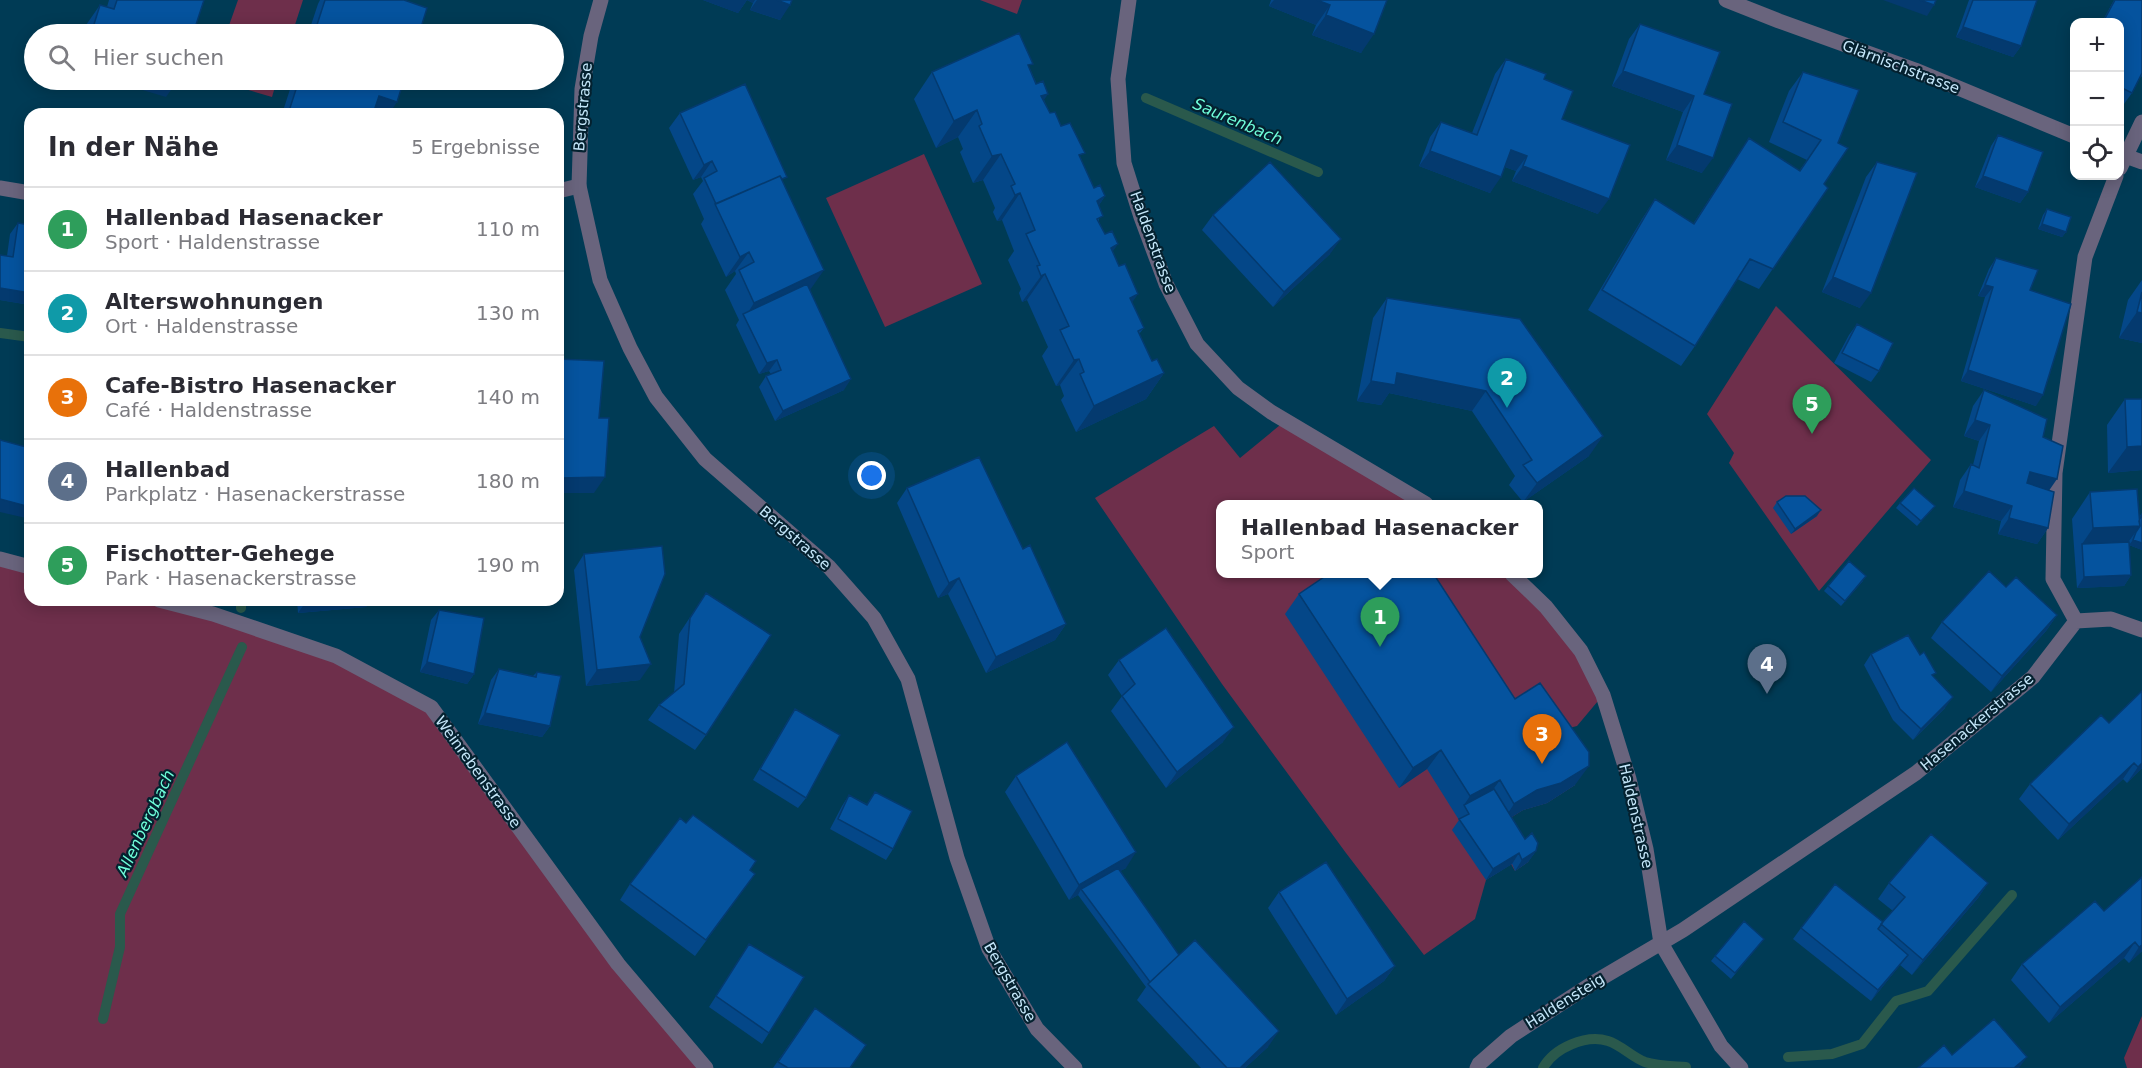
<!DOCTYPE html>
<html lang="de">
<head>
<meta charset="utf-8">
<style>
	body { margin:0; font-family:"DejaVu Sans",sans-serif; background:#f2f2f3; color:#2b2b33 }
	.controls { position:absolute; right:18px; top:18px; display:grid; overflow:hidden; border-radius:12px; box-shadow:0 3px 15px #0003 }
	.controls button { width:54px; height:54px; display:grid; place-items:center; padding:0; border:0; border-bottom:2px solid #e1e1e2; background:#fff; color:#2b2b33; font:30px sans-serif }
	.you { position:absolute; left:872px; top:476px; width:21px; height:21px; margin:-15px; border:4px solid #fff; border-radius:50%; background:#1a73e8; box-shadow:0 0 0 9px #1a73e833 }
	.badge { display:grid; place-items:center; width:39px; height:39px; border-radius:50%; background:#1a73e8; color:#fff; font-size:20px; font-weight:700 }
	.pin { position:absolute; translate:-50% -50px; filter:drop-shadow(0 2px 3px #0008) }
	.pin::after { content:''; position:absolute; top:32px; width:21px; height:18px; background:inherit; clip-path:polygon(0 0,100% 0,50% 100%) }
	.popup { position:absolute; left:1216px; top:500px; width:327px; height:78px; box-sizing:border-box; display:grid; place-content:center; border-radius:12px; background:#fff; filter:drop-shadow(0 2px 4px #0005); font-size:20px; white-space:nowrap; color:#7c7c81 }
	.popup b { font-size:22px; color:#2b2b33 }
	.popup::after { content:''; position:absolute; left:50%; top:100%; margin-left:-12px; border:12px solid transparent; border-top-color:#fff }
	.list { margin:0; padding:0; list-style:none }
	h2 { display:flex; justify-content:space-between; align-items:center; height:78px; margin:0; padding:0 24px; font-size:26px }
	h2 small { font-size:20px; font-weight:400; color:#7c7c81 }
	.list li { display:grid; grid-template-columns:39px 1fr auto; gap:18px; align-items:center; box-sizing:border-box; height:84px; padding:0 24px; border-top:2px solid #e1e1e2 }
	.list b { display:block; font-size:22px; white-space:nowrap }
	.list p { margin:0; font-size:20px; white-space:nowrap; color:#7c7c81 }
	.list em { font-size:20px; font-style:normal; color:#7c7c81 }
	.icon { flex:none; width:33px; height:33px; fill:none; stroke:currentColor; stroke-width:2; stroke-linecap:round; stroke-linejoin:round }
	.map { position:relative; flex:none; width:2142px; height:1068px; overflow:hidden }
	.search { position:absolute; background:#fff; box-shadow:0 3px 15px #0003; left:24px; top:24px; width:540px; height:66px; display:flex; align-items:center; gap:15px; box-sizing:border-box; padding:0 21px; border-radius:33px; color:#7c7c81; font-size:22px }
	.panel { position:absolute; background:#fff; box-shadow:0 3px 15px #0003; left:24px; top:108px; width:540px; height:498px; border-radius:18px }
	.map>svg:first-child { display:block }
</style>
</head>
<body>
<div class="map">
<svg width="2142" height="1068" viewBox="0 0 2142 1068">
	<rect width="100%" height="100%" fill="#003b55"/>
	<path fill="#6e2f4b" d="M238 0H303L292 34H226Z
		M980 0H1022L1017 14Z
		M215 80H277L272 97Z
		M924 154 982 284 885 327 826 198Z
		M1776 306 1931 460 1819 591 1729 463 1734 453 1707 414Z
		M1285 421 1426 504H1221V574H1512L1546 607 1603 695 1577 726 1565 729 1575 785 1547 803 1523 810 1501 824 1531 854 1528 862 1515 871 1511 864 1486 880 1475 919 1424 955 1346 853 1222 684 1095 498 1214 426 1240 458Z
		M0 559 30 567V600H159L336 656 431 707 706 1068H0Z
		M2142 1016V1068H2127L2124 1058Z"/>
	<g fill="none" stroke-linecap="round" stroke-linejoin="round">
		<path stroke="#2a594c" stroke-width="10" d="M1146 98 1318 172
			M0 333 30 337
			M241 608V600
			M103 1019 120 947V914L242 647
			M1788 1057 1832 1054 1862 1044 1896 1001 1928 991 2012 895
			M1543 1068C1554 1048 1586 1034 1608 1041 1621 1045 1632 1057 1645 1062 1657 1066 1673 1066 1686 1067"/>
		<path stroke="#69647d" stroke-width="15" d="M1129 0 1118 79 1124 163 1141 217 1166 284 1197 344 1238 388 1271 412 1426 504
			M1726 0 1779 21 1915 70 2074 136
			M2120 154 2142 162
			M2120 168 2142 122
			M0 188 30 193
			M558 191 579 186
			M0 559 30 567
			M1512 574 1546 607 1581 651 1603 695 1629 779 1646 849 1661 943 1721 1046 1741 1068
			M159 600 213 614 336 656 431 707 618 964 706 1068
			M2076 621 2111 619 2142 630
			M1477 1068 1479 1064 1511 1036 1593 983 1683 930 1916 773 2033 677 2076 621 2053 579 2055 473 2085 257 2116 176"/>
		<path stroke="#69647d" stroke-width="15" d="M601 0 591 36 582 89 579 186 600 280 630 348 656 397 705 459 829 567 874 618 908 679 957 858 989 949 1037 1029 1075 1068"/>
	</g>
	<path fill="#044788" d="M109 0H204L193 34H83L86 25 100 5 107 7Z
		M320 0H404L419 34H308L318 4Z
		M703 0H792L780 20 750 10 753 3 747 0 738 13Z
		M1271 0H1387L1361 53 1312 35 1316 25 1269 6Z
		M1969 0H2037L2021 46 2013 57 1956 37Z
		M2114 0H2142V77L2141 76 2132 93 2124 104 2120 101V22H2102Z
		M1640 24 1704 94 1702 173 1666 160 1683 112 1612 86 1629 39Z
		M1506 59 1544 79 1562 119 1598 214 1512 181 1516 171 1505 167 1490 193 1419 166 1430 137 1441 122 1472 133 1495 74Z
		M1030 69 1050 113 1061 126 1080 160 1094 188 1105 196 1099 205V222L1113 252 1132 303 1144 328 1139 334 1152 361 1164 373 1146 399 1076 432 1061 400 1064 396 1060 385 1056 386 1042 356 1048 347 1027 300 1022 302 1019 293 1021 289 1008 260 1014 251 1002 220 997 221 993 212 995 208 983 180 973 183 960 152 963 149 958 137 936 148 914 99 932 72Z
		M1803 72 1838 143 1824 184 1828 188 1759 289 1737 279 1695 346 1681 366 1588 310 1642 219 1655 199 1693 224 1749 138 1799 171 1807 160 1769 142 1789 91Z
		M293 80H404L373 114H282Z
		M680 113 783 182 810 290 844 390 775 421 759 387 766 376 771 374 769 371 759 374 736 325 739 320 725 290 736 274 735 271 726 277 701 224 704 219 693 194 703 181 701 177 693 180 669 128Z
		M1998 135 2028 192 2020 203 1975 187 1991 146Z
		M1877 162 1860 308 1822 292 1866 177Z
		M2047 209 2066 232 2062 237 2038 229 2043 215Z
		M1213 215 1330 254 1273 307 1202 230Z
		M18 223 30 305 0 300V255L7 256 10 234Z
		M1996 258 2030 290 2036 406 1961 381 1985 297 1978 296 1989 269Z
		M2142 280V343L2119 338 2128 300Z
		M1387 298 1589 456 1523 502 1509 485 1515 476 1472 411 1389 393 1381 405 1357 401 1373 318Z
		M1857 324 1879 371 1871 382 1834 363 1849 335Z
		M1984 390 2043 437 2049 490 2048 528 2037 544 1998 534 2001 521 1953 507 1960 480 1971 464 1973 465 1979 441 1964 436 1973 406Z
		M2125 399H2142V470L2108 473 2107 425Z
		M907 488 1066 624 1055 640 986 673 948 594 938 598 897 503Z
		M2090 492 2139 517 2142 513V550L2129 545 2131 575 2124 586 2077 588 2072 519Z
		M1777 502 1817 516 1791 534 1773 508Z
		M1900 503 1935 506 1917 526 1896 508Z
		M584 554 640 637V680L586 686 574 570Z
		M1863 581 1841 606 1824 591 1828 586Z
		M2006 587 2057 615 2046 631 1991 692 1931 638 1942 622Z
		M706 593V735L695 750 648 720 659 705 674 693 679 634Z
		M1299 594 1515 699 1575 785 1547 803 1523 810 1511 817 1525 839 1536 851 1528 862 1515 871 1512 864 1486 880 1452 830 1459 820 1427 769 1399 788 1285 614Z
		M297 600H371L366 607 298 613Z
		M439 610 474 674 467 684 420 672 431 620Z
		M1871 654 1933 677 1945 708 1913 740 1893 720 1864 665Z
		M1119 660 1223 742 1166 788 1111 711 1122 696 1108 675Z
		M499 669 533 676 537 672 550 726 542 737 478 724 491 680Z
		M2142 691V768L2127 783 2123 779 2058 840 2019 799 2030 784 2109 723Z
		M795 709 806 798 798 808 753 780 788 720Z
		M1016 776 1126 868 1120 871 1179 955 1268 1047 1245 1068H1201L1137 1000 1146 987 1078 895 1069 900 1005 792Z
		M875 792 893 849 886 860 830 829 842 806 849 795 867 804Z
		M750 870 755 874 695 956 620 900 630 884Z
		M2142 877V951L2129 963 2124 958 2049 1023 2011 980 2022 964 2104 911Z
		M1889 883H1988L1978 898 1912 975 1900 965 1871 1001 1793 939 1801 928 1883 922 1893 911 1878 899Z
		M1279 892 1395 966 1384 981 1336 1015 1268 908Z
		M1764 939 1731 979 1711 961 1715 956Z
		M749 944 769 1033 762 1044 709 1007Z
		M807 1019 850 1068H773Z"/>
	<path fill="#043a6f" d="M703 0H755L753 3 747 0 738 13Z
		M757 0H777L790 5 780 20 750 10Z
		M1274 0H1317L1330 5 1316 25 1269 6Z
		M1883 0H1920L1934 5 1927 16Z
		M1326 15 1374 34 1361 53 1312 35Z
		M1963 27 2021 46 2013 57 1956 37Z
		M1623 71 1694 96 1683 112 1612 86Z
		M109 80H178L166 97Z
		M1048 94 1030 121 1041 96Z
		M379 96 397 102 389 114H376L368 112Z
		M977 110 958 137 936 148 954 121Z
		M1677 145 1713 158 1702 173 1666 160Z
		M1511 150 1527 156 1516 171 1500 165Z
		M1430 151 1501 177 1490 193 1419 166Z
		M1001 154 983 180 973 183 992 156Z
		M712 161 701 177 693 180 704 165Z
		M1523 166 1609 199 1598 214 1512 181Z
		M1983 176 2028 192 2020 203 1975 187Z
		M1020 193 1002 220 997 221 1015 195Z
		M1105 196 1087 223 1097 201Z
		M2042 224 2066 232 2062 237 2038 229Z
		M1341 239 1330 254 1273 307 1284 292Z
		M1118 244 1100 270 1111 248Z
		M749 252 735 271 726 277 740 257Z
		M824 270 810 290 745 317 754 303Z
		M1045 274 1027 300 1022 302 1041 276Z
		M1833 277 1871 293 1860 308 1822 292Z
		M1985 285 1993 287 1985 297 1978 296Z
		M0 288 30 293V305L0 300Z
		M1138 294 1120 320 1130 298Z
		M2137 312 2142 313V343L2119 338Z
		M1079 359 1060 385 1056 386 1074 360Z
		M777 360 769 371 759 374 767 363Z
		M1968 370 2043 395 2036 406 1961 381Z
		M1164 373 1146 399 1076 432 1094 406Z
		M1397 373 1486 391 1472 411 1389 393 1381 405 1357 401 1371 381Z
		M851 379 844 390 775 421 783 411Z
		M1975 420 1990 425 1979 441 1964 436Z
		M1603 436 1589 456 1523 502 1537 483Z
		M2142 446V470L2108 473 2127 447Z
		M2030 472 2057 479 2046 495 2019 487Z
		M605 477 594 493H558V480L560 478Z
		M1964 491 2012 506 2001 521 1953 507Z
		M0 499 30 507V519L0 512Z
		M1821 510 1817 516 1791 534 1795 529Z
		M2009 518 2048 528 2037 544 1998 534Z
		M2140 526 2121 552 2082 544 2093 528Z
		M2133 540 2142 543V550L2129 545Z
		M2131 575 2124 586 2077 588 2084 577Z
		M959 578 948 594 938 598 949 583Z
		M307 600H371L366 607 298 613Z
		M2057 615 2046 631 1991 692 2002 676Z
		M1066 624 1055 640 986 673 996 657Z
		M427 662 474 674 467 684 420 672Z
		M651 664 640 680 586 686 597 670Z
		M1953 697 1945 708 1913 740 1921 729Z
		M485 713 550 726 542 737 478 724Z
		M1234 727 1223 742 1166 788 1177 772Z
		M1441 750 1427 769 1399 788 1413 768Z
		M2134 763 2123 779 2058 840 2069 824Z
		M2142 763V768L2127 783 2138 767Z
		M1589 766 1575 785 1547 803 1523 810 1501 824 1514 804 1537 790Z
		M1500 780 1486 799 1464 805 1470 796Z
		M1536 851 1528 862 1515 871 1522 860Z
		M1136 852 1126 868 1083 892 1081 889 1078 895 1069 900 1079 885Z
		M1519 853 1512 864 1486 880 1493 869Z
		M1988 883 1978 898 1912 975 1923 960Z
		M2135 942 2124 958 2049 1023 2060 1007Z
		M2142 945V951L2129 963 2139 947Z
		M1908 955 1900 965 1871 1001 1878 990Z
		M1395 966 1384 981 1336 1015 1347 999Z
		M1279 1031 1268 1047 1245 1068H1240Z
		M2027 1057 2019 1068H2014Z"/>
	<path fill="#05539e" stroke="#043a6f" stroke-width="1.5" d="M117 0H204L193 34H91L100 5 114 9Z
		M325 0H404L427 8 419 34H314Z
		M777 0H792L790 5Z
		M1317 0H1387L1374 34 1326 15 1330 5Z
		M1920 0H1936L1934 5Z
		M1973 0H2037L2021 46 1963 27Z
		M2115 0H2142V73L2132 93 2120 87V22H2103Z
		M1640 24 1720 52 1704 94 1732 104 1713 158 1677 145 1694 96 1623 71Z
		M1019 33 1033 64 1028 65 1036 84 1043 81 1048 94 1041 96 1050 113 1055 112 1061 126 1070 123 1085 153 1079 155 1094 188 1100 185 1105 196 1097 201 1103 216 1097 219 1105 234 1112 231 1118 244 1111 248 1119 266 1125 264 1138 294 1130 298 1144 328 1138 331 1152 361 1157 359 1164 373 1094 406 1080 374 1084 372 1079 359 1074 360 1060 330 1069 326 1045 274 1041 276 1037 266 1040 265 1026 234 1035 230 1020 193 1015 195 1011 186 1015 184 1001 154 992 156 979 126 982 124 977 110 954 121 932 72Z
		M1506 59 1546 74 1544 79 1573 91 1562 119 1630 145 1609 199 1523 166 1527 156 1511 150 1501 177 1430 151 1441 122 1477 135Z
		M1803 72 1859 90 1838 143 1848 148 1824 184 1828 188 1773 269 1750 259 1695 346 1602 290 1655 199 1694 224 1749 138 1800 171 1821 140 1783 122Z
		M299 80H404L397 102 379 96 373 114H288Z
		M745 84 787 177 782 179 780 176 716 204 704 178 717 171 712 161 704 165 680 113Z
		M1998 135 2043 152 2028 192 1983 176Z
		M1270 162 1341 239 1284 292 1213 215Z
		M1877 162 1917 173 1871 293 1833 277Z
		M780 176 824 270 754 303 739 270 754 262 749 252 740 257 715 204Z
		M2047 209 2071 217 2066 232 2042 224Z
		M18 223 30 225V293L0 288V255L13 257Z
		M1996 258 2038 270 2030 290 2071 304 2043 395 1968 370 1993 287 1985 285Z
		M807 284 851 379 783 411 766 376 781 370 777 360 767 363 743 314Z
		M2142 292V313L2137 312Z
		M1387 298 1520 319 1603 436 1537 483 1523 465 1532 460 1486 391 1397 373 1395 385 1371 381Z
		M1857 324 1893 343 1879 371 1842 353Z
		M558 359 604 361 599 418H609L605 477 560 478 558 467Z
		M1984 390 2047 419 2043 437 2063 446 2057 479 2030 472 2027 483 2054 492 2048 528 2009 518 2012 506 1964 491 1971 464 1979 468 1990 425 1975 420Z
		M2125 399H2142V446L2127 447Z
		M0 440 30 448V507L0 499Z
		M979 457 1023 549 1030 545 1066 624 996 657 959 578 949 583 907 488Z
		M1914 488 1935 506 1921 521 1900 503Z
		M2137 489 2140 526 2093 528 2090 492Z
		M1786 496H1805L1821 510 1795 529 1777 502Z
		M2142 514V543L2133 540 2136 532 2140 526 2139 521Z
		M2129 542 2131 575 2084 577 2082 544Z
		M662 546 665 574 640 637 651 664 597 670 584 554Z
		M1849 561 1866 576 1845 601 1828 586Z
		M1989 571 2006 587 2016 577 2057 615 2002 676 1942 622Z
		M1330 573H1433L1515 699 1540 683 1589 752V766L1561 783 1537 790 1514 804 1500 780 1470 796 1441 750 1413 768 1299 594Z
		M706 593 771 635 706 735 659 705 684 684 690 618Z
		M439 610 484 618 474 674 427 662Z
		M1166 628 1234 727 1177 772 1122 696 1135 684 1119 660Z
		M1908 635 1920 655 1924 652 1936 673 1932 675 1953 697 1921 729 1900 709 1871 654Z
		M499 669 536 677 537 672 561 676 550 726 485 713Z
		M2142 691V763L2138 767 2134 763 2069 824 2030 784 2101 715 2109 723Z
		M795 709 840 735 806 798 760 769Z
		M1067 742 1136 852 1079 885 1016 776Z
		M1494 789 1525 839 1532 833 1538 843 1536 851 1522 860 1519 853 1493 869 1459 819 1469 814 1464 805Z
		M875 792 912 811 893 849 838 819 849 795 867 805Z
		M693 815 756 861 750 870 755 874 706 940 630 884 680 818 686 823Z
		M1931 834 1988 883 1923 960 1881 924 1905 897 1889 883Z
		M1326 862 1395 966 1347 999 1279 892Z
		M1118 868 1179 955 1150 982 1081 889Z
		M2142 877V945L2139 947 2135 942 2060 1007 2022 964 2095 901 2104 911Z
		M1835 884 1883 922 1878 929 1908 955 1878 990 1801 928Z
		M1744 921 1764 939 1735 973 1715 956Z
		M1195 940 1279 1031 1240 1068H1227L1148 984Z
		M749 944 804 977 769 1033 716 996Z
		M815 1008 866 1045 850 1068H788L778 1062Z
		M1994 1019 2027 1057 2014 1068H1918L1944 1045 1952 1055Z"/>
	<g text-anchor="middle" stroke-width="4.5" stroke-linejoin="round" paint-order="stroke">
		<g font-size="15" fill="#c5e7fa" stroke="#04212f">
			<text transform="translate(1901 67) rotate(21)" y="5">Glärnischstrasse</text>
			<text transform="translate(583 107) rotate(-85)" y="5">Bergstrasse</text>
			<text transform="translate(1153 242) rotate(70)" y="5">Haldenstrasse</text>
			<text transform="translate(795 538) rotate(41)" y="5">Bergstrasse</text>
			<text transform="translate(1977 722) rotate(-40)" y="5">Hasenackerstrasse</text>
			<text transform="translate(478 772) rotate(54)" y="5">Weinrebenstrasse</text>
			<text transform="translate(1636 816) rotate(77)" y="5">Haldenstrasse</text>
			<text transform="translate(1010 982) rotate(60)" y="5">Bergstrasse</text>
			<text transform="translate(1565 1001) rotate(-32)" y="5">Haldensteig</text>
		</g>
		<g font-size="16" font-style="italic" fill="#6ffeda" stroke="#04212f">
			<text transform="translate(1238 121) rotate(23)" y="6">Saurenbach</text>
			<text transform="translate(145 823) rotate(-65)" y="6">Allenbergbach</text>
		</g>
	</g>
</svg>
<div class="controls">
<button>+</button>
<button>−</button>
<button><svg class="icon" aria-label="locate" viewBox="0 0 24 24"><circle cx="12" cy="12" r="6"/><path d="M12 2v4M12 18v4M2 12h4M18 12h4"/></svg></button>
</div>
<div class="you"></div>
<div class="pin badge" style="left:1380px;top:647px;background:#2e9e5b">1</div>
<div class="popup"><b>Hallenbad Hasenacker</b>Sport</div>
<div class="pin badge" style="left:1507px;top:408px;background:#0f9aa8">2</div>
<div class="pin badge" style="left:1542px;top:764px;background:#e8710a">3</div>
<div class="pin badge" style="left:1767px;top:694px;background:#5c6f8a">4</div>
<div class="pin badge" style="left:1812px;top:434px;background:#2e9e5b">5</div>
<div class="search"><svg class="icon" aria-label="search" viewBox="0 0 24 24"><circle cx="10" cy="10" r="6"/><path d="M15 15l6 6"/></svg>Hier suchen</div>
<section class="panel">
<h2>In der Nähe<small>5 Ergebnisse</small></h2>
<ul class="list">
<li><span class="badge" style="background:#2e9e5b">1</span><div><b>Hallenbad Hasenacker</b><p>Sport · Haldenstrasse</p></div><em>110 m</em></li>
<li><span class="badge" style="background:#0f9aa8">2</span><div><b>Alterswohnungen</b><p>Ort · Haldenstrasse</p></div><em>130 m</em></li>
<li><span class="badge" style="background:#e8710a">3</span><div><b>Cafe-Bistro Hasenacker</b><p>Café · Haldenstrasse</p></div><em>140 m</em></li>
<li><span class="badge" style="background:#5c6f8a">4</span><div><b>Hallenbad</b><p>Parkplatz · Hasenackerstrasse</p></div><em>180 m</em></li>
<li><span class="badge" style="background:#2e9e5b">5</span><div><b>Fischotter-Gehege</b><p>Park · Hasenackerstrasse</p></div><em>190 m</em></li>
</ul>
</section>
</div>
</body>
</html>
